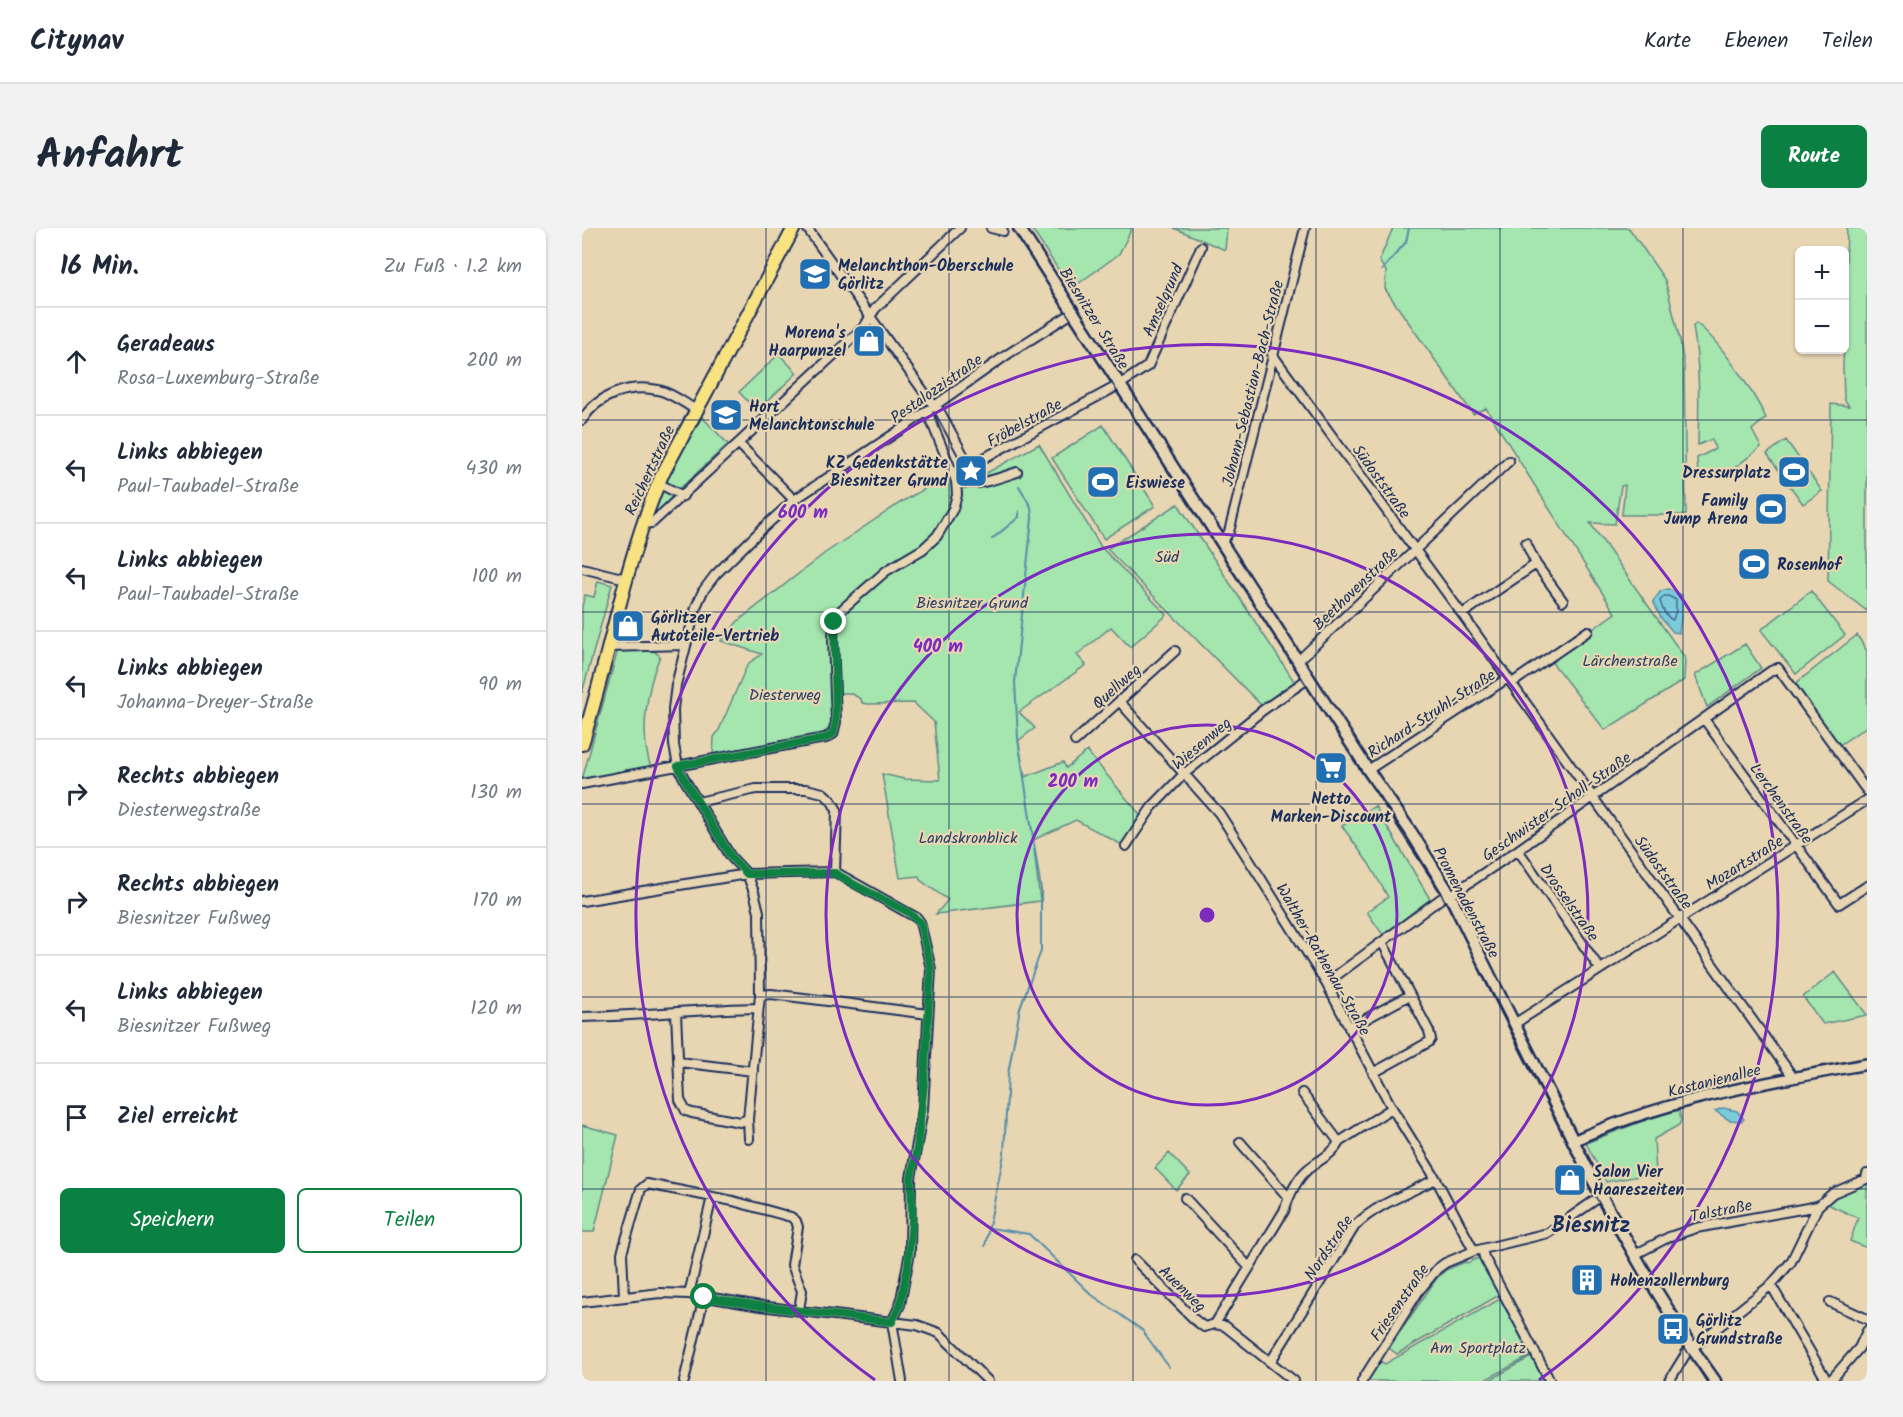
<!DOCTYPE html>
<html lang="de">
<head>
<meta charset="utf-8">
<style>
	body { margin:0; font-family:Kalam,sans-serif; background:#f2f2f3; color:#1f2937 }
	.controls { position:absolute; right:18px; top:18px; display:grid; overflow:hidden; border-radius:9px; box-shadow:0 2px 4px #0004 }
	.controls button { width:54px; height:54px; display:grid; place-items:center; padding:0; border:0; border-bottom:2px solid #e0e1e3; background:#fff; color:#1f2937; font:30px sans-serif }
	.stop { position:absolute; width:18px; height:18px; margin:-14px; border:4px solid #0b8043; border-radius:50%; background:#fff }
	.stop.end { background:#0b8043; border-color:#fff; box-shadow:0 2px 6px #0008 }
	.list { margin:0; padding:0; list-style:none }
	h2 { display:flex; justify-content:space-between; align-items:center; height:78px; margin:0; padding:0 24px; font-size:26px }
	h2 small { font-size:20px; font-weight:400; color:#747a83 }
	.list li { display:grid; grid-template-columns:39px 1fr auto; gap:18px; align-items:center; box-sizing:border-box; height:108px; padding:0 24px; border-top:2px solid #e0e1e3 }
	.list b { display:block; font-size:22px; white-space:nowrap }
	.list p { margin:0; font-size:20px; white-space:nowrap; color:#747a83 }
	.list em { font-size:20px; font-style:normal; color:#747a83 }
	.actions { display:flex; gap:12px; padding:18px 24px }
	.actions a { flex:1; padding:14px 0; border:2px solid #0b8043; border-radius:9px; text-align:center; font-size:21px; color:#0b8043 }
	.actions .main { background:#0b8043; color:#fff }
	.icon { flex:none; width:33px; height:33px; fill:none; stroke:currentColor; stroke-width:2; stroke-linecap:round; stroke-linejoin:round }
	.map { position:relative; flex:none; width:1285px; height:1153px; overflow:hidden; border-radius:9px }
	header { display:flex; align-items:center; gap:36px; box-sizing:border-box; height:84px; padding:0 30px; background:#fff; border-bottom:2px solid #e0e1e3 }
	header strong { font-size:28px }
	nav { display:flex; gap:33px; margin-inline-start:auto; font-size:21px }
	.intro { display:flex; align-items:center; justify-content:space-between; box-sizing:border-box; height:144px; padding:0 36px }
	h1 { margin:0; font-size:42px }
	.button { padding:15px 27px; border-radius:9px; background:#0b8043; color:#fff; font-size:21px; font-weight:700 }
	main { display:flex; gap:36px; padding:0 36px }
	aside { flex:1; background:#fff; border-radius:9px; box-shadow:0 2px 4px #0004 }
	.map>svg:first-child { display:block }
</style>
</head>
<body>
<header>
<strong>Citynav</strong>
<nav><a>Karte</a><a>Ebenen</a><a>Teilen</a></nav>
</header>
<div class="intro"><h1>Anfahrt</h1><a class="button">Route</a></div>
<main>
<aside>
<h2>16 Min.<small>Zu Fuß · 1.2 km</small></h2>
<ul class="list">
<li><svg class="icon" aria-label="ahead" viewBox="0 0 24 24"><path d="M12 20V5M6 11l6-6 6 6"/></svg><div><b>Geradeaus</b><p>Rosa-Luxemburg-Straße</p></div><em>200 m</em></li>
<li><svg class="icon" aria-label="left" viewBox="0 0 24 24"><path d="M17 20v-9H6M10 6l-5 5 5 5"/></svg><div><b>Links abbiegen</b><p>Paul-Taubadel-Straße</p></div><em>430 m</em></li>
<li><svg class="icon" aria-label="left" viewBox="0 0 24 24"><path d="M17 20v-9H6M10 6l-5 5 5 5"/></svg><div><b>Links abbiegen</b><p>Paul-Taubadel-Straße</p></div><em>100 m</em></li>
<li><svg class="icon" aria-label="left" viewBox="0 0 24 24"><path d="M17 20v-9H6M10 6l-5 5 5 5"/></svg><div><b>Links abbiegen</b><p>Johanna-Dreyer-Straße</p></div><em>90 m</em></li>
<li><svg class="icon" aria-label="right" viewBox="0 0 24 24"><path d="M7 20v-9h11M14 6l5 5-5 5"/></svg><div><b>Rechts abbiegen</b><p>Diesterwegstraße</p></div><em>130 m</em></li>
<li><svg class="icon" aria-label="right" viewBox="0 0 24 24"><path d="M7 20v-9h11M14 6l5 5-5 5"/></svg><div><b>Rechts abbiegen</b><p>Biesnitzer Fußweg</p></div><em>170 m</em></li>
<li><svg class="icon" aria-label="left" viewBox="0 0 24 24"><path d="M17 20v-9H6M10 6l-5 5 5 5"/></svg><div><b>Links abbiegen</b><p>Biesnitzer Fußweg</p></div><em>120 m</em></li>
<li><svg class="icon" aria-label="arrive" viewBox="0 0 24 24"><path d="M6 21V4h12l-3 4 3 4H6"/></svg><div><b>Ziel erreicht</b></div></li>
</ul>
<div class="actions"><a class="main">Speichern</a><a>Teilen</a></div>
</aside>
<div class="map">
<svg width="1285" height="1153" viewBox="0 0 1285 1153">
	<rect width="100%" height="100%" fill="#e8d6b3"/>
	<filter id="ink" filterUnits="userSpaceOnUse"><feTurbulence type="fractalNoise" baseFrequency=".0167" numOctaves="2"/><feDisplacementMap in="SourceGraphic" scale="12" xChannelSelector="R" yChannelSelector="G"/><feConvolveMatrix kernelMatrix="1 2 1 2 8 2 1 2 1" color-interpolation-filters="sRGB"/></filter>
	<g filter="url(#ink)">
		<path fill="#a5e5ae" stroke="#608a86" stroke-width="1.5" d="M449 0H550L537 26 489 61Z
			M592 0H645L643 22Z
			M811 0H1047L1083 52 1098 112 1102 137 1104 287H1040L1043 257 1039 258 1033 296 1008 295 1103 430 1102 452 1023 502 968 432 1033 385 904 180 891 186 803 61 804 43 797 33Z
			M1265 0H1285V383L1246 353 1249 176 1267 178 1262 171 1261 141Z
			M1114 95C1137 112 1171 163 1184 190L1170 202 1179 219 1146 245 1139 241 1116 246 1115 230 1133 221 1130 211 1116 217C1117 177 1118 137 1111 98Z
			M197 126 215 145 175 183 157 164Z
			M120 189 146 216 91 267 72 289 66 290 83 253Z
			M521 197 573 278 522 311 470 230Z
			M1204 212 1240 263 1221 276 1185 226Z
			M457 216 519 319 585 387 548 419 529 399 495 427 504 437 437 484 453 500 436 513 443 549 481 534 484 540 505 523 560 589 542 618 494 592 451 612 458 673 354 686 366 672 338 652 337 648 318 650 300 546 322 551 358 552 352 494 332 475 287 476 280 475 279 471 268 465H255L254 395 250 384 248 406 252 491 249 499 238 507 131 528 132 509 137 502 163 442 167 435 180 426 139 413 156 393 243 325 321 273 383 238 392 258 402 255 401 247Z
			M596 276 714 456 681 479 525 321Z
			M16 353 30 357 0 465V378L3 367 12 369Z
			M1229 363 1263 407 1214 446 1179 402Z
			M1275 407 1285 423V498L1256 518 1213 456Z
			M1163 416 1179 440 1125 479 1113 447Z
			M36 421H69L78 428C65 458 57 508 69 539L0 552Z
			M793 578 848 671 801 707 785 684 806 669 787 636 760 598Z
			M1253 744 1285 787 1241 796 1221 769Z
			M1091 881 1097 882 1099 892 1097 897 1072 911 1074 945 1024 954 1004 915Z
			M0 897 36 907 12 1004H0Z
			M587 925 608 947 594 962 573 940Z
			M1285 954V1020L1268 1013 1276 990 1245 976 1251 969Z
			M899 1029 919 1066 815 1126 807 1120 855 1050 864 1042 883 1034 885 1035Z
			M918 1071 950 1127 901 1153H785L798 1133 803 1136Z
			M949 1129 961 1150 959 1153H906Z"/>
		<path fill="#7ccbda" stroke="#558da8" stroke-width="1.5" d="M1086 361 1100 367V382L1097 405 1091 404 1079 390 1071 373 1079 363Z
			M1141 880 1155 883 1162 891 1160 893 1147 892 1133 883Z"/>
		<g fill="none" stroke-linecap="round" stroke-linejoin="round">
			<path stroke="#426d90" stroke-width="1.5" d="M1082 368H1086L1094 372V382L1091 392C1084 390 1080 380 1078 373Z"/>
			<path stroke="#558da8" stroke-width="2" d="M800 42 824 14 827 0
				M410 311 437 289V283
				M408 1000 447 1006 510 1067 560 1102 587 1139
				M403 1018 422 926 426 846 438 780 459 723V662L436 510 433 454 450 290 449 279 437 258"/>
			<defs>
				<path id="minor" d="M225 0 352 178 357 182 384 232 389 237 537 157 566 138 619 19
					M409 0 421 3
					M690 126 880 386 1211 849
					M0 192C16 167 46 156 76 162 90 165 102 175 114 182
					M157 216 212 272
					M374 253C395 259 414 251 435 244
					M76 255 101 268
					M60 296 70 295 282 99 293 81 378 0
					M640 314 647 304 723 0
					M944 315 954 336
					M0 340 44 351
					M880 386 954 336 981 373
					M25 419 104 417
					M716 433 927 233
					M930 455 1006 403
					M538 474 637 585 678 649 744 755 810 880 854 951 892 1023
					M1122 491 1257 676 1285 658
					M493 513 593 423
					M786 542 926 450
					M0 556 232 512 244 510 251 506 254 494 251 410 252 394 257 384 304 343 341 321 355 308 371 281 375 267 374 253 345 183
					M116 574 174 561H224L241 565 249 572 255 582 253 644
					M544 618 570 579 602 546 681 482 727 450
					M936 622 1018 741
					M253 644 335 690 338 694 349 741 341 881 329 950 328 1024 318 1077 310 1094 320 1153
					M0 673 165 646 253 644
					M744 755 861 669 872 665 936 622 1189 443 1196 440 1285 563
					M178 767 189 766 230 771 346 786
					M94 785 98 872 104 883 110 885 158 894 166 891
					M0 789C59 788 117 781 176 780
					M932 796 1285 572
					M767 800 828 767
					M97 834 171 843
					M791 845 847 814 849 811 847 803 800 714
					M720 865 757 914
					M167 911 166 891 178 767 177 684 172 664 165 646 149 629 104 554 96 538 92 517 91 481 94 457 114 379 121 363 133 347 180 301 212 272 321 200 426 126 492 84
					M658 914 706 969
					M603 970 667 1039
					M900 1021 902 1029 968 1153
					M1052 1027 1087 1009 1114 1000 1236 978
					M553 1032 613 1092 622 1099 633 1096 643 1098 712 1153
					M1189 1057 1244 1151H1250L1277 1120 1285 1103
					M107 1066 130 969
					M42 1068 40 1025 59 961 65 956 151 973 209 989 214 993 216 999 210 1037 220 1063 217 1082
					M0 1074 78 1065 107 1066 178 1078 335 1097 357 1105 406 1153
					M1248 1074 1285 1091
					M633 1096 702 983C707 968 714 952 725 942 736 932 751 927 757 914L810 880
					M689 1133 773 998C793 977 829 964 854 951
					M102 1153 122 1069
					M780 1153 836 1064 855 1041 863 1035 892 1023 966 1005 1019 968
					M1087 1153 1105 1124 1189 1057 1209 1034 1236 978 1251 965 1284 951 1285 946"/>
				<path id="tertiary" d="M991 913C1084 871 1186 854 1285 836"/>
				<path id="secondary" d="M437 0 786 542 829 604 868 667 908 748 1019 968 1062 1043 1110 1120 1133 1153"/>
				<path id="primary" d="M0 516C28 427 42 336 79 249L212 0"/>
			</defs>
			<use href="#minor" stroke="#1b2f5e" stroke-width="12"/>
			<use href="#tertiary" stroke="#1b2f5e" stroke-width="14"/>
			<use href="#secondary" stroke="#1b2f5e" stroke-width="15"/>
			<use href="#primary" stroke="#1b2f5e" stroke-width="16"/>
			<use href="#minor" stroke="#e8d6b3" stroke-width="8"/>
			<use href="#tertiary" stroke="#e8d6b3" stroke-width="9"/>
			<use href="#secondary" stroke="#e8d6b3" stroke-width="10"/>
			<use href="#primary" stroke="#f8e281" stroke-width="12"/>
			<path stroke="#1b2f5e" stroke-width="1.5" d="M430 0 861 669 940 822 1001 946 1057 1047 1124 1153"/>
		</g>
	</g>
	<g fill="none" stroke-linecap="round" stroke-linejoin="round" filter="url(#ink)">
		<path stroke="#0b8043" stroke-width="8" d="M122 1069 178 1078 310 1094 318 1077 326 1037 330 992 329 950 335 920 342 856 349 741 338 694 326 684 273 657 253 645 165 646 149 629 104 554 96 538 244 510 251 506 254 494 252 394"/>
	</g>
	<path fill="none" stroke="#1b2f5e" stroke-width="1.5" stroke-opacity="0.55" d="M184 0V1153M367 0V1153M551 0V1153M734 0V1153M918 0V1153M1101 0V1153M0 192H1285M0 384H1285M0 576H1285M0 769H1285M0 961H1285"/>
	<g fill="none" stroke="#7b2cbf" stroke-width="3">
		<circle cx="625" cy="687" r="190"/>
		<circle cx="625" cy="687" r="381"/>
		<path d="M293 1152A571 571 0 1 1 957 1152"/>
	</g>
	<defs>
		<symbol id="school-square" viewBox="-11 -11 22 22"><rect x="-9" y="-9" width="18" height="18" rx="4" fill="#1f6fb2" stroke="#e8d6b3"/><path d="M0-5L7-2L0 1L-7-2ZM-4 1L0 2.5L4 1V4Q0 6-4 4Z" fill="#fff"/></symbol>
		<symbol id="shop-square" viewBox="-11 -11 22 22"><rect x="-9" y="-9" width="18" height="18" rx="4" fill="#1f6fb2" stroke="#e8d6b3"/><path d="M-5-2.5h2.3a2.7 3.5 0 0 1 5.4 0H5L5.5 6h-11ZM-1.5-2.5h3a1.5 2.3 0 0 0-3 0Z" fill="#fff"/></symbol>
		<symbol id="sight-square" viewBox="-11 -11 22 22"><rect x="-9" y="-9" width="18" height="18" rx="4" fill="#1f6fb2" stroke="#e8d6b3"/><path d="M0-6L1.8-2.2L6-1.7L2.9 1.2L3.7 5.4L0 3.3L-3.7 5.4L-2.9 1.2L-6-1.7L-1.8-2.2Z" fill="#fff"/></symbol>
		<symbol id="stadium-square" viewBox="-11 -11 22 22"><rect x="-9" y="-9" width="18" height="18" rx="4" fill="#1f6fb2" stroke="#e8d6b3"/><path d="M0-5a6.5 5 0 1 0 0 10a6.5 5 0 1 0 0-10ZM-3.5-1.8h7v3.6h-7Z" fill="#fff"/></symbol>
		<symbol id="supermarket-square" viewBox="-11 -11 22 22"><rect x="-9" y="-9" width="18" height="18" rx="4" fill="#1f6fb2" stroke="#e8d6b3"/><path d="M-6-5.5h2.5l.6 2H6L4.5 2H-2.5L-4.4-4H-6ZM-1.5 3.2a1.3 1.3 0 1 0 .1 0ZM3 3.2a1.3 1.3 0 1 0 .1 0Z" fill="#fff"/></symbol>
		<symbol id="building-square" viewBox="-11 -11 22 22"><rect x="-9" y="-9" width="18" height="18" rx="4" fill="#1f6fb2" stroke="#e8d6b3"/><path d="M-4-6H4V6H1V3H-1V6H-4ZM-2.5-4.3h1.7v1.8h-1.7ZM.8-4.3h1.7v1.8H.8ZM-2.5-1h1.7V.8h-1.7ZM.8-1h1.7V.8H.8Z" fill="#fff"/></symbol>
		<symbol id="bus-square" viewBox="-11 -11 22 22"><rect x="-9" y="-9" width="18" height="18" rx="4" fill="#1f6fb2" stroke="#e8d6b3"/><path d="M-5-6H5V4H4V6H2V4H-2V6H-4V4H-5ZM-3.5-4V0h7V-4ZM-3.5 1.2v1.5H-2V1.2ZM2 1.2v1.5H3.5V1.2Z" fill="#fff"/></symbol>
	</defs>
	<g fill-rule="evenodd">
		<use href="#school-square" x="214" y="27" width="38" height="38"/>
		<use href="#shop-square" x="268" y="94" width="38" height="38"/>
		<use href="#school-square" x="125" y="168" width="38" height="38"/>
		<use href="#sight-square" x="370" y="224" width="38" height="38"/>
		<use href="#stadium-square" x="1193" y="225" width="38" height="38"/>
		<use href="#stadium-square" x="502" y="235" width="38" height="38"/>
		<use href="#stadium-square" x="1170" y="262" width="38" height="38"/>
		<use href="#stadium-square" x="1153" y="317" width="38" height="38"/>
		<use href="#shop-square" x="27" y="379" width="38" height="38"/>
		<use href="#supermarket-square" x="730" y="521" width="38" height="38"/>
		<use href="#shop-square" x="969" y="933" width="38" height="38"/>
		<use href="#building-square" x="986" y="1033" width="38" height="38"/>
		<use href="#bus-square" x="1072" y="1082" width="38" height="38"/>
	</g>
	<g text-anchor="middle" stroke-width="4.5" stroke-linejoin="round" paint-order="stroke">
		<g font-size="16" font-weight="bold" fill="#1b2f5e" stroke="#e8d6b3" text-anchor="start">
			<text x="256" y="43">Melanchthon-Oberschule<tspan x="256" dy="18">Görlitz</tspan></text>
			<text x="264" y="110" text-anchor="end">Morena's<tspan x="264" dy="18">Haarpunzel</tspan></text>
			<text x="167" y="184">Hort<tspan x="167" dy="18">Melanchtonschule</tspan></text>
			<text x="366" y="240" text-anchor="end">KZ Gedenkstätte<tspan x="366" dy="18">Biesnitzer Grund</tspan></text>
			<text x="1189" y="250" text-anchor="end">Dressurplatz</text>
			<text x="544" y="260">Eiswiese</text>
			<text x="1166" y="278" text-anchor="end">Family<tspan x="1166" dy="18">Jump Arena</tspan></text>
			<text x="1195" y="342">Rosenhof</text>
			<text x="69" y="395">Görlitzer<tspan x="69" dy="18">Autoteile-Vertrieb</tspan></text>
			<text x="749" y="576" text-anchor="middle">Netto<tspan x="749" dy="18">Marken-Discount</tspan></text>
			<text x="1011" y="949">Salon Vier<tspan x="1011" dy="18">Haareszeiten</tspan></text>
			<text x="1028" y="1058">Hohenzollernburg</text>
			<text x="1114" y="1098">Görlitz<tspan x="1114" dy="18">Grundstraße</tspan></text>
		</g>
		<g font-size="16" fill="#1b2f5e" stroke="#e8d6b3">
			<text transform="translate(580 72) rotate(-66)" y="6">Amselgrund</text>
			<text transform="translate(513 90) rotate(58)" y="6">Biesnitzer Straße</text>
			<text transform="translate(670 155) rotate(-76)" y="6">Johann-Sebastian-Bach-Straße</text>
			<text transform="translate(354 160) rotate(-35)" y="6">Pestalozzistraße</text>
			<text transform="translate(442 194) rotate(-29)" y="6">Fröbelstraße</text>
			<text transform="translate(67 242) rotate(-65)" y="6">Reichertstraße</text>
			<text transform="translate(800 253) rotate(54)" y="6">Südoststraße</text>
			<text transform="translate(773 360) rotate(-44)" y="6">Beethovenstraße</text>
			<text transform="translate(534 458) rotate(-42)" y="6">Quellweg</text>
			<text transform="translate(849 485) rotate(-33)" y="6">Richard-Struhl-Straße</text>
			<text transform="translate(619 515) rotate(-40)" y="6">Wiesenweg</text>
			<text transform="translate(1200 575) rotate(54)" y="6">Lerchenstraße</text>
			<text transform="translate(974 578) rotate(-35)" y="6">Geschwister-Scholl-Straße</text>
			<text transform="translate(1162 634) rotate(-32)" y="6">Mozartstraße</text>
			<text transform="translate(1082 644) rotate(54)" y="6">Südoststraße</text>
			<text transform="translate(885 674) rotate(62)" y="6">Promenadenstraße</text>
			<text transform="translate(988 674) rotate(55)" y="6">Drosselstraße</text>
			<text transform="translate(742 731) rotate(60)" y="6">Walther-Rathenau-Straße</text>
			<text transform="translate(1132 852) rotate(-14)" y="6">Kastanienallee</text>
			<text transform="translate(1139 982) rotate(-11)" y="6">Talstraße</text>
			<text transform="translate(746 1019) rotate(-56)" y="6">Nordstraße</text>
			<text transform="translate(601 1060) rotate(44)" y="6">Auenweg</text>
			<text transform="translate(817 1074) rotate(-55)" y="6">Friesenstraße</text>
		</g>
		<g font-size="16" fill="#294166" stroke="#e8d6b3">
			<text x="585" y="334">Süd</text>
			<text x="390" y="380">Biesnitzer Grund</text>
			<text x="1048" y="438">Lärchenstraße</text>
			<text x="203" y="472">Diesterweg</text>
			<text x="386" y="615">Landskronblick</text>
			<text x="896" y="1125">Am Sportplatz</text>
		</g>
		<g font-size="22" font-weight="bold" fill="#1b2f5e" stroke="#e8d6b3">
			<text x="1009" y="1004">Biesnitz</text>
		</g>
	</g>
	<circle cx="625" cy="687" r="9" fill="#7b2cbf" stroke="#e8d6b3" stroke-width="3"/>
	<g font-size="18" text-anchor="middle" font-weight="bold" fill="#7b2cbf" stroke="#e8d6b3" stroke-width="4.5" stroke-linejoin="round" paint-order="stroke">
		<text x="221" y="290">600 m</text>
		<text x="356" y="424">400 m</text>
		<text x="491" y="559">200 m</text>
	</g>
</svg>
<div class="controls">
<button>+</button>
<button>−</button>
</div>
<div class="stop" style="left:122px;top:1069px"></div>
<div class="stop end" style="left:252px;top:394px"></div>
</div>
</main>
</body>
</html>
